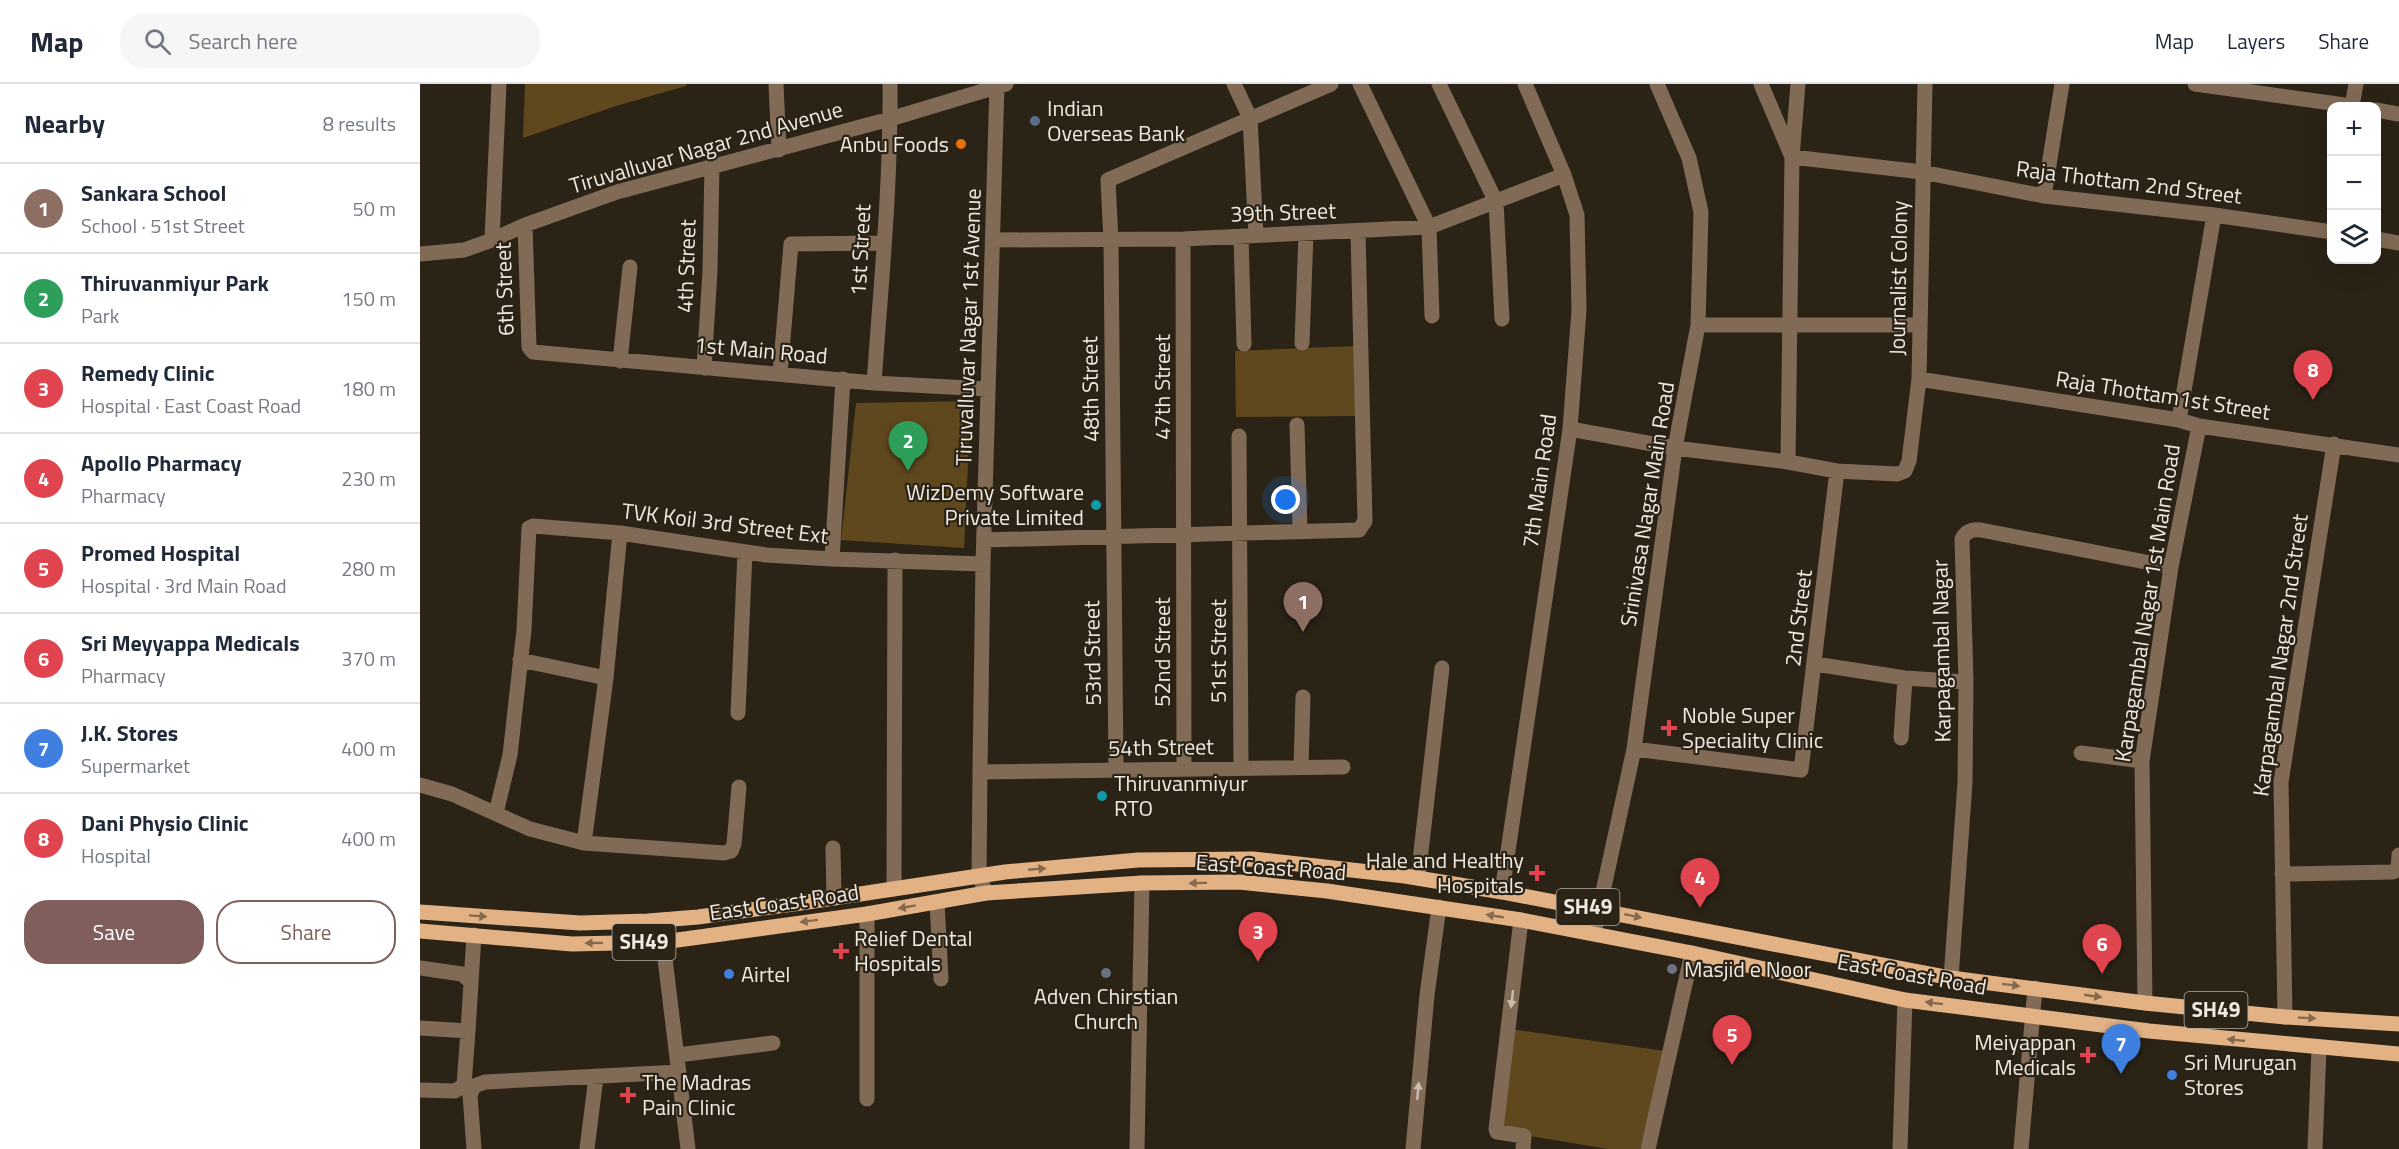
<!DOCTYPE html>
<html lang="en">
<head>
<meta charset="utf-8">
<style>
	body { margin:0; font-family:"Titillium Web",sans-serif; background:#f6f6f7; color:#1f2937 }
	.controls { position:absolute; right:18px; top:18px; display:grid; overflow:hidden; border-radius:12px; box-shadow:0 6px 24px #0002 }
	.controls button { width:54px; height:54px; display:grid; place-items:center; padding:0; border:0; border-bottom:2px solid #e0e1e3; background:#fff; color:#1f2937; font:30px sans-serif }
	.you { position:absolute; left:866px; top:416px; width:21px; height:21px; margin:-15px; border:4px solid #fff; border-radius:50%; background:#1a73e8; box-shadow:0 0 0 9px #1a73e833 }
	.badge { display:grid; place-items:center; width:39px; height:39px; border-radius:50%; background:#7f5e5b; color:#fff; font-size:20px; font-weight:700 }
	.pin { position:absolute; translate:-50% -50px; filter:drop-shadow(0 2px 3px #0008) }
	.pin::after { content:''; position:absolute; top:32px; width:21px; height:18px; background:inherit; clip-path:polygon(0 0,100% 0,50% 100%) }
	.list { margin:0; padding:0; list-style:none }
	h2 { display:flex; justify-content:space-between; align-items:center; height:78px; margin:0; padding:0 24px; font-size:26px }
	h2 small { font-size:20px; font-weight:400; color:#747a83 }
	.list li { display:grid; grid-template-columns:39px 1fr auto; gap:18px; align-items:center; box-sizing:border-box; height:90px; padding:0 24px; border-top:2px solid #e0e1e3 }
	.list b { display:block; font-size:22px; white-space:nowrap }
	.list p { margin:0; font-size:20px; white-space:nowrap; color:#747a83 }
	.list em { font-size:20px; font-style:normal; color:#747a83 }
	.actions { display:flex; gap:12px; padding:18px 24px }
	.actions a { flex:1; padding:14px 0; border:2px solid #7f5e5b; border-radius:24px; text-align:center; font-size:21px; color:#7f5e5b }
	.actions .main { background:#7f5e5b; color:#fff }
	.icon { flex:none; width:33px; height:33px; fill:none; stroke:currentColor; stroke-width:2; stroke-linecap:round; stroke-linejoin:round }
	.map { position:relative; flex:none; width:1979px; height:1065px; overflow:hidden }
	header { display:flex; align-items:center; gap:36px; box-sizing:border-box; height:84px; padding:0 30px; background:#fff; border-bottom:2px solid #e0e1e3 }
	header strong { font-size:28px }
	nav { display:flex; gap:33px; margin-inline-start:auto; font-size:21px }
	.search { width:420px; height:54px; background:#f6f6f7; display:flex; align-items:center; gap:15px; box-sizing:border-box; padding:0 21px; border-radius:24px; color:#747a83; font-size:22px }
	main { display:flex }
	aside { flex:1; background:#fff }
	.map>svg:first-child { display:block }
</style>
</head>
<body>
<header>
<strong>Map</strong>
<div class="search"><svg class="icon" aria-label="search" viewBox="0 0 24 24"><circle cx="10" cy="10" r="6"/><path d="M15 15l6 6"/></svg>Search here</div>
<nav><a>Map</a><a>Layers</a><a>Share</a></nav>
</header>
<main>
<aside>
<h2>Nearby<small>8 results</small></h2>
<ul class="list">
<li><span class="badge" style="background:#8d6e63">1</span><div><b>Sankara School</b><p>School · 51st Street</p></div><em>50 m</em></li>
<li><span class="badge" style="background:#2e9e5b">2</span><div><b>Thiruvanmiyur Park</b><p>Park</p></div><em>150 m</em></li>
<li><span class="badge" style="background:#e0444e">3</span><div><b>Remedy Clinic</b><p>Hospital · East Coast Road</p></div><em>180 m</em></li>
<li><span class="badge" style="background:#e0444e">4</span><div><b>Apollo Pharmacy</b><p>Pharmacy</p></div><em>230 m</em></li>
<li><span class="badge" style="background:#e0444e">5</span><div><b>Promed Hospital</b><p>Hospital · 3rd Main Road</p></div><em>280 m</em></li>
<li><span class="badge" style="background:#e0444e">6</span><div><b>Sri Meyyappa Medicals</b><p>Pharmacy</p></div><em>370 m</em></li>
<li><span class="badge" style="background:#3f7fe0">7</span><div><b>J.K. Stores</b><p>Supermarket</p></div><em>400 m</em></li>
<li><span class="badge" style="background:#e0444e">8</span><div><b>Dani Physio Clinic</b><p>Hospital</p></div><em>400 m</em></li>
</ul>
<div class="actions"><a class="main">Save</a><a>Share</a></div>
</aside>
<div class="map">
<svg width="1979" height="1065" viewBox="0 0 1979 1065">
	<rect width="100%" height="100%" fill="#2b2316"/>
	<path fill="#60481e" d="M105 0H266V2L196 22 103 54Z
		M935 262V332L816 333 815 267Z
		M551 317 544 464 421 456 436 319Z
		M1090 945 1245 967 1220 1065H1188L1080 1047Z"/>
	<g fill="none" stroke-linecap="round" stroke-linejoin="round">
		<path stroke="#826b56" stroke-width="15" d="M356 0 359 66
			M814 0 830 34 836 151
			M940 0 1009 143 1012 232
			M1019 0 1076 118 1082 235
			M1341 0 1372 73 1502 88 1624 112 1794 131 1912 148
			M1775 0 1932 22 1936 0
			M1956 26 1979 30
			M1624 112 1642 0
			M105 141 109 263 113 268 454 299 568 305
			M821 152 824 260
			M763 155 764 685
			M1956 155 1979 159
			M72 156 79 0
			M573 156 763 155 1009 143 1144 91
			M0 170 44 166 72 156 105 141 197 108 470 35 586 0
			M1278 241H1499
			M882 259 886 150
			M200 277 210 183
			M284 284 290 187 292 81
			M360 290 371 160 464 159
			M1499 295 1759 336 1779 342 1979 371
			M454 299C461 200 471 100 470 0
			M1759 336 1794 131
			M877 341 880 447
			M1150 345 1255 364 1368 378 1417 387 1477 390 1485 387 1489 377 1499 295 1505 0
			M819 352 821 684
			M1368 378 1372 73 1378 0
			M564 456 939 446 945 437 938 148
			M412 475 423 295
			M100 576 186 594
			M1395 580 1485 594 1546 598
			M318 629 325 468
			M1481 654 1485 594
			M1214 665 1381 686 1417 387
			M1661 669 1722 677
			M881 684 883 613
			M696 686 691 157 688 96 911 0
			M560 688 923 683
			M0 701 32 710 110 745 164 759 304 769 311 767 314 760 319 703
			M76 729 90 671 104 546 109 444 113 442 200 449 346 471 412 475 563 480
			M164 759 186 594 200 449
			M413 764 414 814
			M1862 790 1973 788 1978 785 1979 771
			M998 794 1022 584
			M474 805 475 476
			M1082 808 1150 345 1159 226 1157 131 1144 91 1105 0
			M566 809 559 791 560 688 563 480 577 0
			M517 818 521 895
			M447 830V1015
			M1101 836 1076 1045 1077 1048 1104 1052 1103 1065
			M1174 849 1214 665 1255 364 1278 241 1281 128 1269 74 1237 0
			M243 858 268 1065
			M0 884 42 890 50 897
			M1531 894 1545 699 1546 598 1542 455C1546 447 1552 445 1561 446L1751 483
			M1725 919 1722 677 1751 483 1779 342
			M1865 933 1861 698 1914 360
			M0 944 48 947 44 1001 35 1007 0 1006
			M48 947 54 851
			M258 971 353 959
			M54 1065 50 1011 54 1002 65 998 259 988
			M167 1065 176 993
			M717 1065 722 799
			M993 1065 1007 911 1019 823
			M1228 1065 1272 869
			M1480 1065 1485 916
			M1601 1065 1615 904
			M1895 1065 1899 964"/>
		<path stroke="#e2b285" stroke-width="15" d="M0 828 160 839 228 837 278 833 381 819 585 788 718 776 833 775 985 792 1082 808 1531 894 1725 919 1865 933 1979 940
			M0 847 152 860 243 858 447 830 566 809 722 799 819 798 907 807 1101 836 1272 869 1485 916 1729 947 1979 970"/>
	</g>
	<defs><path id="oneway-solid" d="M-6-.8H1V-3.2L6.5 0L1 3.2V.8H-6Z" transform="scale(1.5)"/></defs>
	<g fill="#866a4e">
		<use href="#oneway-solid" transform="translate(617 785) rotate(-5)"/>
		<use href="#oneway-solid" transform="translate(778 799) rotate(179)"/>
		<use href="#oneway-solid" transform="translate(487 823) rotate(170)"/>
		<use href="#oneway-solid" transform="translate(58 832) rotate(4)"/>
		<use href="#oneway-solid" transform="translate(1075 832) rotate(-171)"/>
		<use href="#oneway-solid" transform="translate(1213 832) rotate(12)"/>
		<use href="#oneway-solid" transform="translate(389 837) rotate(173)"/>
		<use href="#oneway-solid" transform="translate(174 859) rotate(179)"/>
		<use href="#oneway-solid" transform="translate(1591 901) rotate(7)"/>
		<use href="#oneway-solid" transform="translate(1673 912) rotate(8)"/>
		<use href="#oneway-solid" transform="translate(1514 919) rotate(-173)"/>
		<use href="#oneway-solid" transform="translate(1887 934) rotate(3)"/>
		<use href="#oneway-solid" transform="translate(1816 956) rotate(-174)"/>
	</g>
	<g fill="#c9bdb0">
		<use href="#oneway-solid" transform="translate(1092 915) rotate(97)"/>
		<use href="#oneway-solid" transform="translate(998 1007) rotate(-85)"/>
	</g>
	<circle fill="#5c6f8a" stroke="#2b2316" stroke-width="2" cx="615" cy="37" r="6"/>
	<circle fill="#e8710a" stroke="#2b2316" stroke-width="2" cx="541" cy="60" r="6"/>
	<g fill="#0f9aa8" stroke="#2b2316" stroke-width="2">
		<circle cx="676" cy="421" r="6"/>
		<circle cx="682" cy="712" r="6"/>
	</g>
	<g fill="#e0444e" stroke="#2b2316" stroke-width="2">
		<path d="M1246 635h6v6h6v6h-6v6h-6v-6h-6v-6h6z"/>
		<path d="M1114 780h6v6h6v6h-6v6h-6v-6h-6v-6h6z"/>
		<path d="M418 858h6v6h6v6h-6v6h-6v-6h-6v-6h6z"/>
		<path d="M1665 962h6v6h6v6h-6v6h-6v-6h-6v-6h6z"/>
		<path d="M205 1002h6v6h6v6h-6v6h-6v-6h-6v-6h6z"/>
	</g>
	<g fill="#6b7280" stroke="#2b2316" stroke-width="2">
		<circle cx="1252" cy="885" r="6"/>
		<circle cx="686" cy="889" r="6"/>
	</g>
	<g fill="#3f7fe0" stroke="#2b2316" stroke-width="2">
		<circle cx="309" cy="890" r="6"/>
		<circle cx="1752" cy="991" r="6"/>
	</g>
	<g text-anchor="middle" stroke-width="4.5" stroke-linejoin="round" paint-order="stroke">
		<g fill="#2b2316" stroke="#b4aea4" stroke-width="1.5">
			<rect x="1136.5" y="805" width="63" height="36" rx="4.5"/>
			<rect x="192.5" y="840" width="63" height="36" rx="4.5"/>
			<rect x="1764.5" y="908" width="63" height="36" rx="4.5"/>
		</g>
		<g font-size="21" font-weight="bold" fill="#efe9e1">
			<text x="1168" y="830">SH49</text>
			<text x="224" y="865">SH49</text>
			<text x="1796" y="933">SH49</text>
		</g>
		<g font-size="22" fill="#efe9e1" stroke="#2b2316" text-anchor="start">
			<text x="627" y="32">Indian<tspan x="627" dy="25">Overseas Bank</tspan></text>
			<text x="529" y="68" text-anchor="end">Anbu Foods</text>
			<text x="664" y="416" text-anchor="end">WizDemy Software<tspan x="664" dy="25">Private Limited</tspan></text>
			<text x="1262" y="639">Noble Super<tspan x="1262" dy="25">Speciality Clinic</tspan></text>
			<text x="694" y="707">Thiruvanmiyur<tspan x="694" dy="25">RTO</tspan></text>
			<text x="1104" y="784" text-anchor="end">Hale and Healthy<tspan x="1104" dy="25">Hospitals</tspan></text>
			<text x="434" y="862">Relief Dental<tspan x="434" dy="25">Hospitals</tspan></text>
			<text x="1264" y="893">Masjid e Noor</text>
			<text x="321" y="898">Airtel</text>
			<text x="686" y="920" text-anchor="middle">Adven Chirstian<tspan x="686" dy="25">Church</tspan></text>
			<text x="1656" y="966" text-anchor="end">Meiyappan<tspan x="1656" dy="25">Medicals</tspan></text>
			<text x="1764" y="986">Sri Murugan<tspan x="1764" dy="25">Stores</tspan></text>
			<text x="222" y="1006">The Madras<tspan x="222" dy="25">Pain Clinic</tspan></text>
		</g>
		<g font-size="22" fill="#efe9e1" stroke="#2b2316">
			<text transform="translate(286 63) rotate(-16)" y="8">Tiruvalluvar Nagar 2nd Avenue</text>
			<text transform="translate(1709 98) rotate(7)" y="8">Raja Thottam 2nd Street</text>
			<text transform="translate(863 128) rotate(-2)" y="8">39th Street</text>
			<text transform="translate(440 166) rotate(-87)" y="8">1st Street</text>
			<text transform="translate(266 182) rotate(-88)" y="8">4th Street</text>
			<text transform="translate(1478 194) rotate(-89)" y="8">Journalist Colony</text>
			<text transform="translate(84 205) rotate(-92)" y="8">6th Street</text>
			<text transform="translate(548 243) rotate(-88)" y="8">Tiruvalluvar Nagar 1st Avenue</text>
			<text transform="translate(341 266) rotate(5)" y="8">1st Main Road</text>
			<text transform="translate(742 303) rotate(-90)" y="8">47th Street</text>
			<text transform="translate(670 305) rotate(-91)" y="8">48th Street</text>
			<text transform="translate(1743 311) rotate(9)" y="8">Raja Thottam1st Street</text>
			<text transform="translate(1119 397) rotate(-82)" y="8">7th Main Road</text>
			<text transform="translate(1227 420) rotate(-81)" y="8">Srinivasa Nagar Main Road</text>
			<text transform="translate(305 439) rotate(7)" y="8">TVK Koil 3rd Street Ext</text>
			<text transform="translate(1727 519) rotate(-81)" y="8">Karpagambal Nagar 1st Main Road</text>
			<text transform="translate(1378 534) rotate(-83)" y="8">2nd Street</text>
			<text transform="translate(798 567) rotate(-90)" y="8">51st Street</text>
			<text transform="translate(1521 567) rotate(-91)" y="8">Karpagambal Nagar</text>
			<text transform="translate(742 568) rotate(-90)" y="8">52nd Street</text>
			<text transform="translate(672 569) rotate(-91)" y="8">53rd Street</text>
			<text transform="translate(1860 571) rotate(-82)" y="8">Karpagambal Nagar 2nd Street</text>
			<text transform="translate(741 663) rotate(-1)" y="8">54th Street</text>
			<text transform="translate(851 783) rotate(4)" y="8">East Coast Road</text>
			<text transform="translate(364 818) rotate(-8)" y="8">East Coast Road</text>
			<text transform="translate(1492 890) rotate(10)" y="8">East Coast Road</text>
		</g>
	</g>
</svg>
<div class="controls">
<button>+</button>
<button>−</button>
<button><svg class="icon" aria-label="layers" viewBox="0 0 24 24"><path d="M12 4l9 5-9 5-9-5zM3 14l9 5 9-5"/></svg></button>
</div>
<div class="you"></div>
<div class="pin badge" style="left:883px;top:548px;background:#8d6e63">1</div>
<div class="pin badge" style="left:488px;top:387px;background:#2e9e5b">2</div>
<div class="pin badge" style="left:838px;top:878px;background:#e0444e">3</div>
<div class="pin badge" style="left:1280px;top:824px;background:#e0444e">4</div>
<div class="pin badge" style="left:1312px;top:981px;background:#e0444e">5</div>
<div class="pin badge" style="left:1682px;top:890px;background:#e0444e">6</div>
<div class="pin badge" style="left:1701px;top:990px;background:#3f7fe0">7</div>
<div class="pin badge" style="left:1893px;top:316px;background:#e0444e">8</div>
</div>
</main>
</body>
</html>
